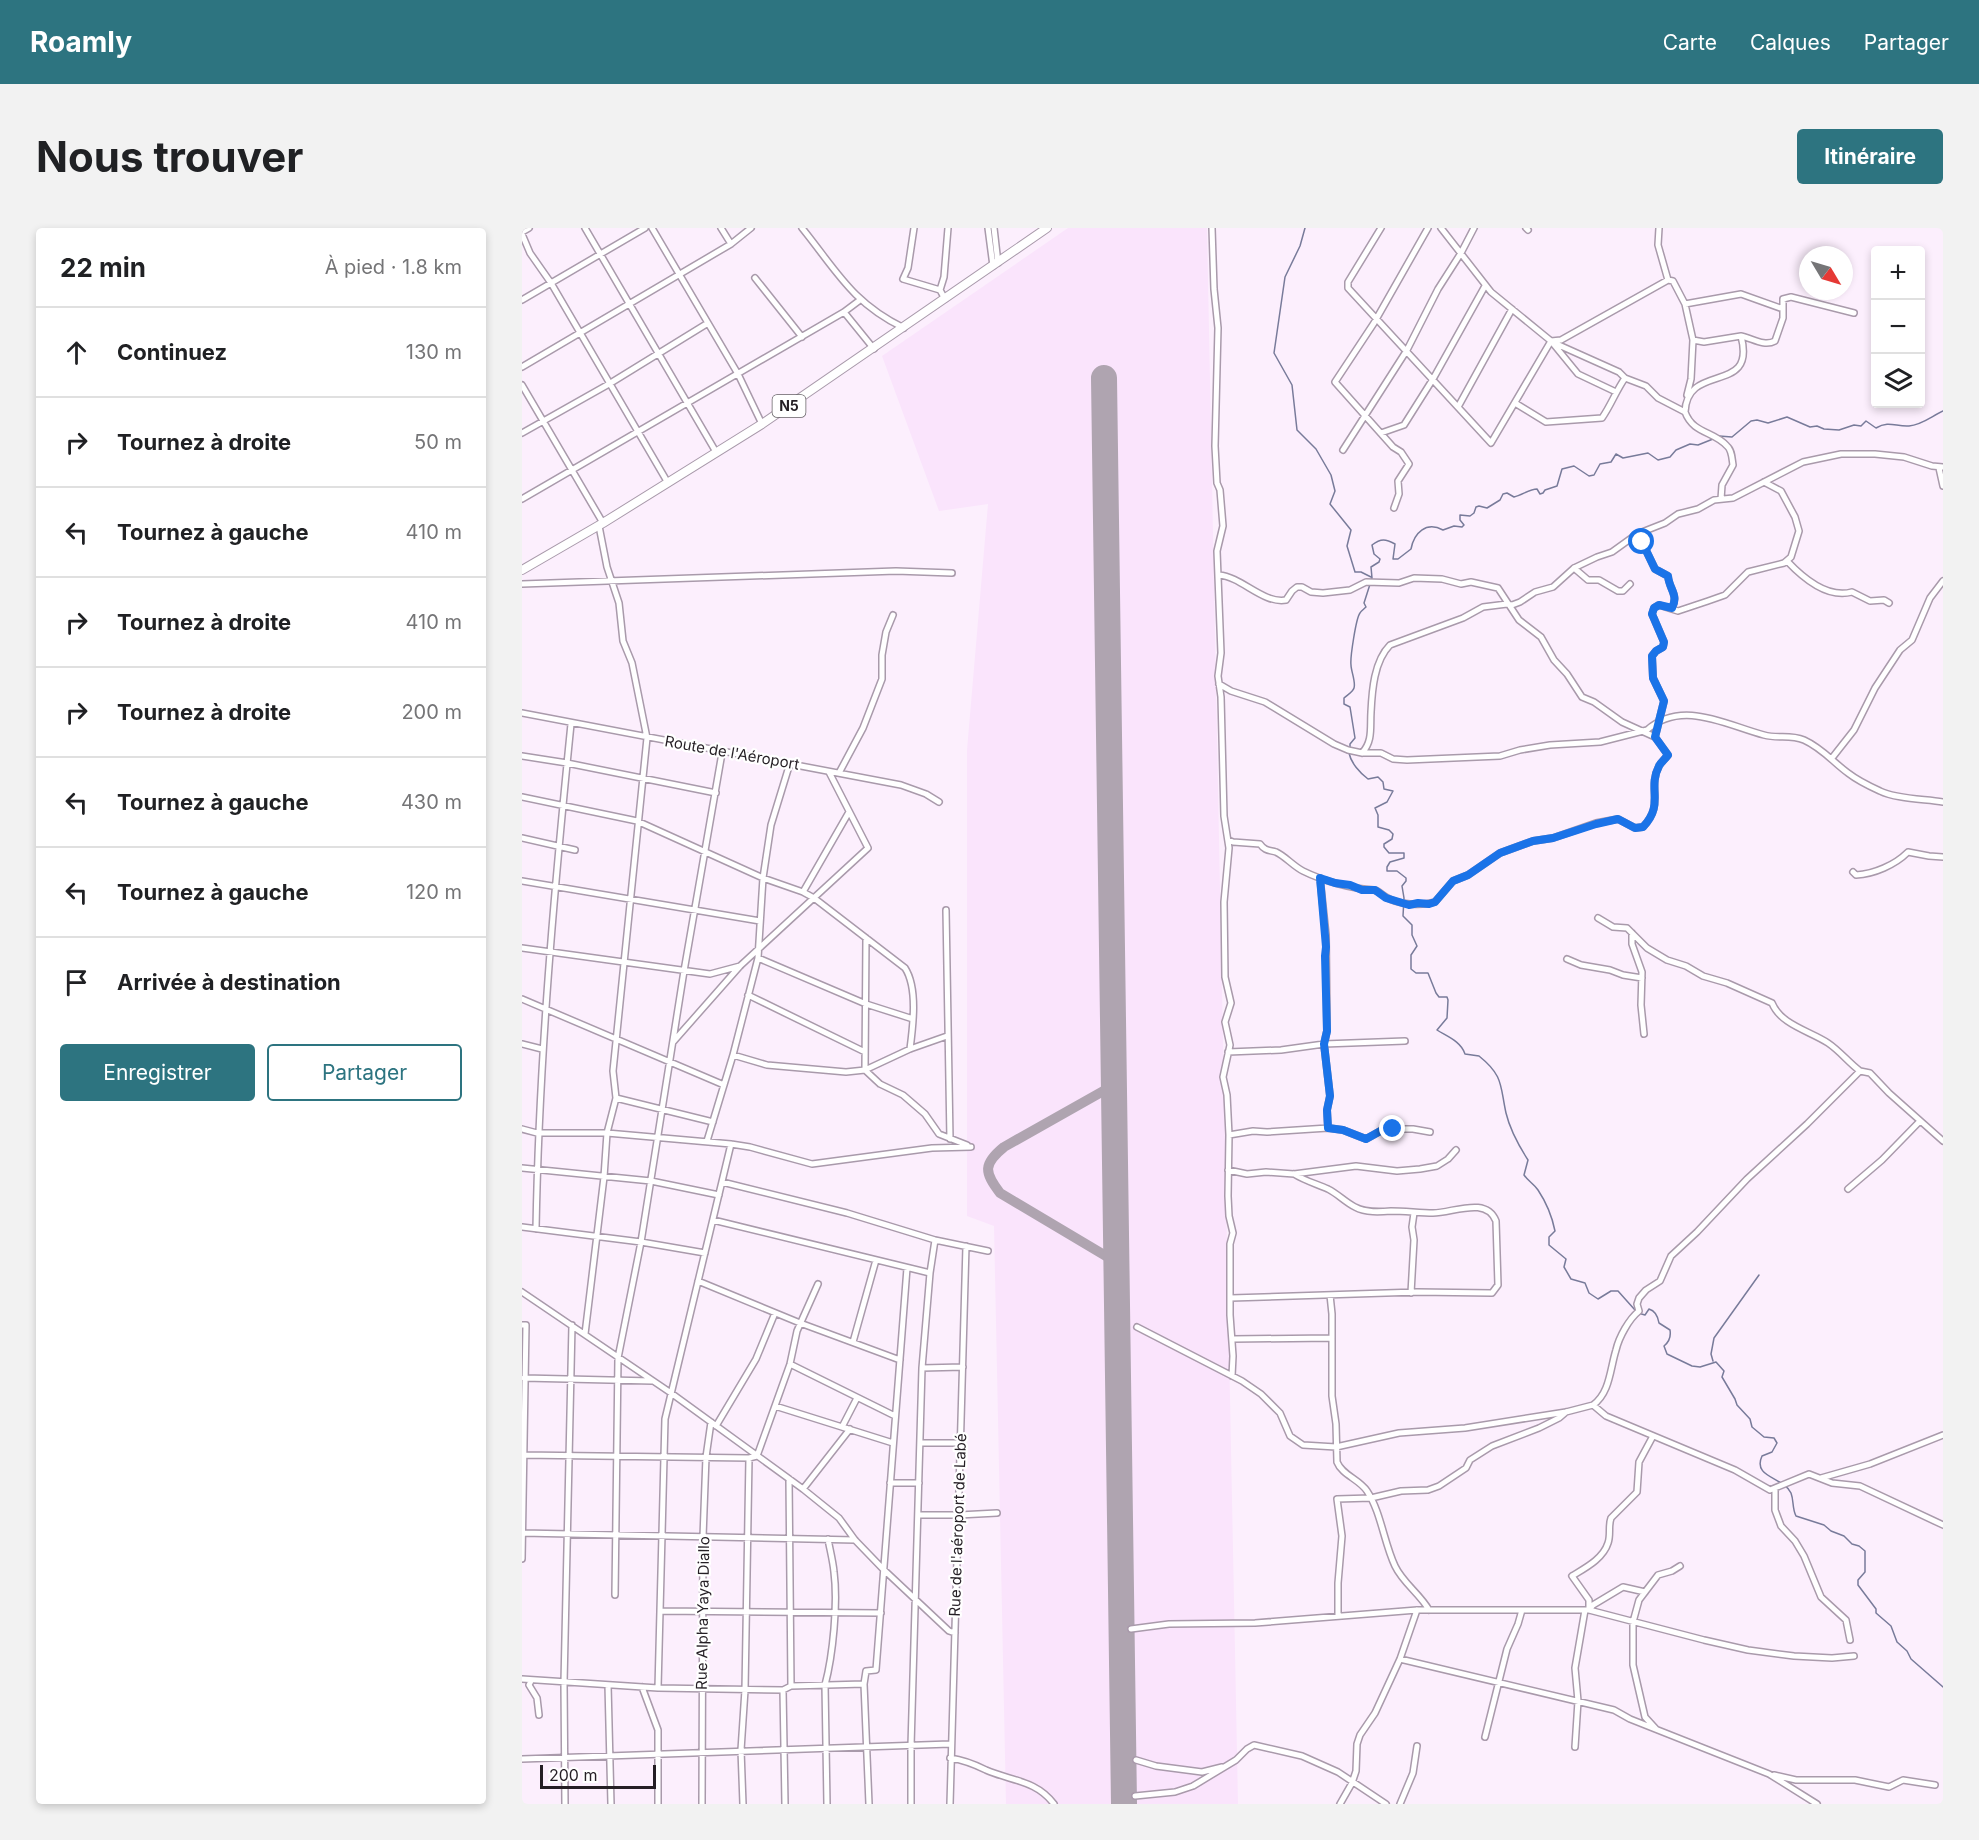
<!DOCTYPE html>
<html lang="fr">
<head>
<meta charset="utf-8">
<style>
	body { margin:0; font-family:Inter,sans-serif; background:#f2f2f2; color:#202124 }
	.controls { position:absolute; right:18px; top:18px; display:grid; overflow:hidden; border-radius:6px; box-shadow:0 3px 9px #0003 }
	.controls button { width:54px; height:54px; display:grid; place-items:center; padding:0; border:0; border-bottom:2px solid #e0e0e0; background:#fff; color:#202124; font:30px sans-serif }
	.compass { position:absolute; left:1277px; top:18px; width:54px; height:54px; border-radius:50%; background:#fff; box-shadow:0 3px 9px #0003; rotate:128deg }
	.scale { position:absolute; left:18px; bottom:15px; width:116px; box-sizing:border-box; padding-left:6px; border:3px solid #251f25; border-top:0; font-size:16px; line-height:21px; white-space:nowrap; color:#251f25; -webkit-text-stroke:4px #fff; paint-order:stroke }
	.stop { position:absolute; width:18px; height:18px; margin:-14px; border:4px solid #1a73e8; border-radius:50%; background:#fff }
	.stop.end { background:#1a73e8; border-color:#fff; box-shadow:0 2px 6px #0008 }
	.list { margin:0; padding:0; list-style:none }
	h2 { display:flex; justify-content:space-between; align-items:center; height:78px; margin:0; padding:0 24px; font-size:26px }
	h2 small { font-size:20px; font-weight:400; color:#757577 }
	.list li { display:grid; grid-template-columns:39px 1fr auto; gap:18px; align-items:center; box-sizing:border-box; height:90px; padding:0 24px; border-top:2px solid #e0e0e0 }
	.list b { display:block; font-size:22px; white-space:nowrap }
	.list em { font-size:20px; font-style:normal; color:#757577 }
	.actions { display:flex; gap:12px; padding:18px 24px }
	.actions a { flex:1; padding:14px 0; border:2px solid #2d7480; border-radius:6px; text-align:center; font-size:21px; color:#2d7480 }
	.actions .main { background:#2d7480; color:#fff }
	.icon { flex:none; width:33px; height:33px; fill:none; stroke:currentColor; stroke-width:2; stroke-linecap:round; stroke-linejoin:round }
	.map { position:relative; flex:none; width:1421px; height:1576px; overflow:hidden; border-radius:6px }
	header { display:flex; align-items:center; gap:36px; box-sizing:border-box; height:84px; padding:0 30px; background:#2d7480; color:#fff }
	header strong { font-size:28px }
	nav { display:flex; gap:33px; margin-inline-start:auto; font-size:21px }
	.intro { display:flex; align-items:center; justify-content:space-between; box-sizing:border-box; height:144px; padding:0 36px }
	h1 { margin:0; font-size:42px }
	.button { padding:15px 27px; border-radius:6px; background:#2d7480; color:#fff; font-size:21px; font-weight:700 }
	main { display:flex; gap:36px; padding:0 36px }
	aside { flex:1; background:#fff; border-radius:6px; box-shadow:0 3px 9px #0003 }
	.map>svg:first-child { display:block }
</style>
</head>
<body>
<header>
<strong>Roamly</strong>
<nav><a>Carte</a><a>Calques</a><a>Partager</a></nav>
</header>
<div class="intro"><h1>Nous trouver</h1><a class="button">Itinéraire</a></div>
<main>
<aside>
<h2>22 min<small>À pied · 1.8 km</small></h2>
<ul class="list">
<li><svg class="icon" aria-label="ahead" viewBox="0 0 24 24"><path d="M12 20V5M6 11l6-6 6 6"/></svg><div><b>Continuez</b></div><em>130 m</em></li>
<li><svg class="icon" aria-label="right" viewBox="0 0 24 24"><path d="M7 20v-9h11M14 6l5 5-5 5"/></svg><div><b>Tournez à droite</b></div><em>50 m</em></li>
<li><svg class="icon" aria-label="left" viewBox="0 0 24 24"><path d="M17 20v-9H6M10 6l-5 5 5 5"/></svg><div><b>Tournez à gauche</b></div><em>410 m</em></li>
<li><svg class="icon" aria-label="right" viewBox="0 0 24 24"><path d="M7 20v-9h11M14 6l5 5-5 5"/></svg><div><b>Tournez à droite</b></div><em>410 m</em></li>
<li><svg class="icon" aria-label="right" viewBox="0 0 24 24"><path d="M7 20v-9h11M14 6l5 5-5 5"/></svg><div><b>Tournez à droite</b></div><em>200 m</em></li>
<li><svg class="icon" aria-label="left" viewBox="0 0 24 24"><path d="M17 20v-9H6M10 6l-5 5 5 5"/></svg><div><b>Tournez à gauche</b></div><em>430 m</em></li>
<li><svg class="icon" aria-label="left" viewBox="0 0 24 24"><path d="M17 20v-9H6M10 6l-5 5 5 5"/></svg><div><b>Tournez à gauche</b></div><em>120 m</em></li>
<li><svg class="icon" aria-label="arrive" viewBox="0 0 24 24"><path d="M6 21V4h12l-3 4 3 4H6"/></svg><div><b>Arrivée à destination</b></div></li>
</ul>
<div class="actions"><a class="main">Enregistrer</a><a>Partager</a></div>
</aside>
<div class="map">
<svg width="1421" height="1576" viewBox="0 0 1421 1576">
	<rect width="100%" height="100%" fill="#fceffd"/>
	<path fill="#fae4fc" d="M546 0H685L716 1576H484L472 998 445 988V522L466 276 417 283 360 128Z"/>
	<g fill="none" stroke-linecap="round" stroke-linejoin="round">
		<path stroke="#787b9a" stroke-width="1.5" d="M783 0 778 18 763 49 752 125 770 157 775 202 794 221 809 247 813 263 808 276 829 302 825 318 833 344H839L849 349
			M1197 208 1210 209 1229 193 1235 192 1246 195 1265 189 1288 199 1295 198 1302 201 1317 202 1332 197 1339 198 1344 193 1354 200C1367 192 1374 199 1387 198 1400 197 1410 188 1421 183
			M828 520V516L833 510 828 479 822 476V470C825 467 831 464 832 460 834 454 829 443 829 437 828 430 834 390 838 385 839 383 842 381 844 379L842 375 850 350 849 339 857 334 858 331 852 326 850 317C859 310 864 311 873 316L871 331H876L889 321C892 305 904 293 921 302L932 298 940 299 942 297 938 292V287L948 288 952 285 954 279 957 278 965 280 978 272 981 266 985 265 992 269C1000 267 1008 261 1015 261L1018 266 1021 265 1023 262 1035 258 1040 241 1052 238 1067 248 1072 247 1078 236 1089 234 1094 226 1101 230 1126 225 1136 232 1148 229 1154 222 1168 216 1176 217 1191 211
			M827 525C829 535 838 545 846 551L856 549 861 554 862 561 871 563 865 574 853 580 856 587V599L867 602 871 606 870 611 862 616V619L867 625H882V630L868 634 865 639V643H875L884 650V653L880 658 882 670 881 688 890 697V707L895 718 889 727V741L894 745H906L914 765 917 769H925L926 772 925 790 915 802C924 808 939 813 943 826L957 828C982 848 978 858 984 885 988 902 997 918 1006 932L1002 947C1006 953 1012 956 1016 962 1024 974 1030 988 1033 1003L1027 1009V1017L1044 1031 1042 1039 1049 1051 1063 1055 1067 1065 1076 1071 1089 1063H1096L1113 1082
			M1116 1085 1123 1087 1127 1081C1134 1083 1136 1089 1137 1095L1148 1102C1149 1108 1147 1114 1142 1118L1145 1126 1170 1138 1178 1139 1194 1134 1202 1143 1200 1149 1213 1171 1215 1177 1228 1191 1230 1199 1242 1209 1252 1210 1255 1215 1250 1224 1240 1228C1230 1250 1262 1249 1269 1265 1272 1273 1270 1280 1274 1288L1302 1297 1309 1303 1322 1308 1330 1316 1337 1318 1343 1323V1344L1336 1352V1357L1354 1381V1385L1369 1398 1375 1414 1385 1423 1389 1431 1421 1459
			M1191 1133 1189 1126 1192 1110 1237 1047"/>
		<path stroke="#afa4b0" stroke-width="10" d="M592 857 482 919C461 936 462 944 478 965L594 1034"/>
		<path stroke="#afa4b0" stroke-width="26" d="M582 150 602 1576"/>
		<defs>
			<path id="minor" d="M63 0 194 224
				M130 0 216 146 240 196
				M199 0 209 16
				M280 0C314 42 330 75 382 100
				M392 0 386 40 381 51 418 62
				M466 0 471 38
				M472 0 476 35
				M690 0 692 61 696 100 693 218 695 255 698 262 701 298 695 323 699 425 696 448 699 469 702 588 707 620 702 674 703 749 709 775 703 794 708 817 701 849 705 867 707 907 706 968 707 988 711 1005 708 1016V1087L711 1128 710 1148
				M859 0 826 54V60L969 215 1029 113
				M919 0 969 64 1029 113 1056 146 1094 164
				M1004 0 1006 2
				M1137 0 1136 17 1146 52
				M0 4 7 0
				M0 6 8 25 29 55 146 255
				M233 50 280 109
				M423 71 418 62 422 49 426 0
				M0 72 123 0
				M1163 76 1219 66 1261 81V90L1253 113C1242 119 1230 110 1219 108
				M1261 81V71L1269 69 1332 85
				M322 84 338 72
				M1029 113 1039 112 1146 52 1151 53 1163 76 1171 112 1182 114 1219 108C1235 168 1165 133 1163 184
				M1030 114 1097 144 1103 150 1124 158 1136 170 1163 184C1171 206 1192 203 1205 218 1210 222 1210 231 1211 237L1200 257 1199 271
				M0 139 209 16 229 0
				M0 157 81 295
				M1165 167 1169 151 1171 112
				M993 175 1024 194 1080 190C1089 177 1094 163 1103 150
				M936 179 990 81
				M0 205 87 156 186 95
				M859 205 882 197 911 151 963 58
				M821 222 885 122 916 61 939 25 952 0
				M1417 240 1421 258
				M0 271 322 84 352 121
				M872 280 877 266 876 253 887 236 879 224 871 219 813 154 852 95 906 0
				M1118 305 1120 314 1133 341 1146 348C1147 361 1157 367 1150 380
				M1265 333C1281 350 1305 371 1330 364L1348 373 1362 372 1367 375
				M1052 340 1066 352H1077L1096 363H1101L1108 356
				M697 347C720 349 741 376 764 372L770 363 775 359H780L789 364 801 365 828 362 844 354 877 355 892 350 920 351 939 356 949 354 976 360 997 392 1019 409 1032 432 1045 446 1060 469 1072 474 1100 494 1133 509
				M0 356 374 343 430 345
				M697 456 709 463 743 474 812 516 826 522 840 525H859L871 531 885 532 978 528 998 522 1028 517 1078 514 1125 502C1160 471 1204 497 1242 507 1256 511 1268 506 1282 512 1300 520 1311 534 1326 545 1335 552 1347 558 1358 563 1374 571 1403 571 1421 574
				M0 485 379 557 404 566 417 574
				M840 525C851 513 848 500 849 484 850 463 852 433 868 417L941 390 961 379 985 376 990 377 998 374 1013 364 1031 359 1052 340 1075 329 1090 324 1115 306 1143 295 1156 286 1176 281 1192 272 1211 270 1281 234 1319 226H1353L1382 229 1410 238 1421 239
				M0 528 45 535 194 565
				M1310 530 1332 502 1353 460 1378 422 1390 412 1408 370 1421 353
				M317 545 341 500 360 451V427L364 404 371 387
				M0 569 115 593 241 650 281 664 292 670 383 740C396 760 391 798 388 821
				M0 610 53 622
				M706 612 711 614 738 616C743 623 747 622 754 624 763 628 771 638 781 643 801 653 831 661 852 662 857 663 860 667 864 669 876 677 900 678 913 674L931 653 946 647 978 625 1011 613 1031 610 1074 595 1096 591 1113 600 1121 599C1143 576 1125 561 1137 538 1139 534 1143 531 1146 527L1133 509 1142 473 1131 450 1130 428 1134 423 1141 419 1142 414 1130 386 1132 380 1137 377 1156 383 1186 373 1203 367 1226 344 1262 335 1269 329 1277 303 1273 289 1259 263 1242 254
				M1331 644 1334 647C1352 646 1373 637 1386 624L1407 628 1421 629
				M798 650 804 707 805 803 802 816 808 868 805 882 806 900
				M0 653 238 693
				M281 664 327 584
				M424 682 428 911
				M1076 690 1091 699 1105 700 1125 720 1145 732 1164 738 1181 748 1205 755 1250 775C1259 797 1288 803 1306 815 1318 823 1327 835 1338 843
				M1110 705V716L1120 744 1119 777 1122 806
				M344 710 343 842 358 856 381 867 403 886 417 906 445 917
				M0 720 188 746 218 738
				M236 730 344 776 391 791
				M1045 731 1059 737 1088 742 1101 747 1120 750
				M226 767 343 824
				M0 771 202 857
				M151 814 218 738 346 620 307 544
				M0 816 20 821
				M706 824 759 822 802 816 883 813
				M211 827 245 837 324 844 343 842 388 821 425 808
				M94 870 191 894
				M0 901 15 905H85L209 916 228 919 290 936 410 920 449 919
				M707 907 731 903 745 904 806 900 821 902 844 911 862 901H891L908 904
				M185 913 211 827 236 730 241 650 249 597 268 535
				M0 940 129 953 197 967
				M706 942 725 946 744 944 772 946 834 938 875 943 898 941 915 938 926 931 934 922
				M200 954 325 985 413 1012 466 1023
				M1326 961 1360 932 1398 893
				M191 992 408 1045
				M0 999 119 1014 183 1025
				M14 1001C17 832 32 664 49 496
				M176 1053 278 1095 378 1132
				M0 1064 149 1165 281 1261 317 1290 333 1312 361 1341 427 1403 433 1405
				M889 1065 892 1012 890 999 892 985
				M808 1067 810 1086V1168L814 1196 815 1234C820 1247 837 1251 845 1263 859 1284 862 1315 873 1338 881 1355 898 1366 907 1382
				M709 1070 895 1064 970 1065 976 1057 974 993C964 968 931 985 911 985 898 985 883 983 869 983 858 984 844 985 833 979 823 974 816 966 806 961 795 956 783 953 772 946
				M0 1097H4L0 1331
				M615 1099 720 1153 739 1166 758 1185 768 1208 781 1217 814 1219 877 1205 943 1200 1044 1184 1071 1177 1084 1188 1213 1242 1248 1262 1287 1246 1310 1255 1338 1258 1421 1297
				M63 1106 82 949 85 905 94 870 91 843 125 510 110 435 101 413 97 375 85 339 77 298
				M711 1111 810 1110
				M331 1114 354 1032
				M268 1136 373 1188
				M400 1140 441 1139
				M2 1150 130 1153
				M1071 1177C1088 1165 1088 1141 1094 1122 1097 1109 1107 1091 1117 1083L1115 1076 1117 1070 1124 1062 1138 1053 1149 1028 1175 1004 1225 951 1285 896 1338 843 1348 845 1367 865 1421 913
				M253 1178 371 1215
				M194 1198 234 1131 253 1085
				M320 1199 335 1170
				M399 1215H439
				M0 1227 227 1230 235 1228 268 1136 275 1103 296 1056
				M1299 1250 1348 1236 1421 1207
				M267 1251 269 1458
				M368 1255H397
				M1253 1260V1282L1259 1298 1273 1313 1282 1328 1299 1369 1324 1392 1328 1412
				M281 1261 328 1201
				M396 1287H437L475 1285
				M0 1305 333 1312
				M93 1367 96 1130 119 1014 162 743 200 525
				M1067 1382V1372L1050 1348C1063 1340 1081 1331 1086 1315 1089 1307 1086 1298 1089 1290L1115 1264 1117 1234 1131 1208
				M1067 1382 1071 1377 1101 1359 1123 1364
				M138 1383 359 1385
				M816 1388V1355L820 1308 815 1271 849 1270 879 1263 906 1262 917 1258 944 1240 948 1232 970 1218 1017 1200 1037 1190 1044 1184
				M609 1401 647 1396 733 1395 895 1382H1067L1182 1412 1226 1422 1272 1428 1310 1430 1332 1428
				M878 1431 1092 1482 1108 1491 1247 1546 1295 1576
				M0 1451 136 1460 261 1462 269 1458 342 1456
				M9 1453 7 1457 15 1470 17 1487
				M86 1457 89 1576
				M120 1459 136 1502V1576
				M136 1460 143 1191 209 916
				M261 1462 263 1576
				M1134 1501 1123 1489 1111 1437V1394L1117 1372 1136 1347 1150 1343 1158 1338
				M963 1509 985 1421 996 1396 1000 1382
				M1053 1519 1056 1473 1053 1440 1063 1382
				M428 1530C442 1532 452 1536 464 1542 489 1553 514 1552 532 1576
				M0 1531 428 1516
				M614 1532 634 1538 680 1544 700 1539
				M1252 1547 1274 1552H1333L1367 1559 1381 1552 1413 1557
				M613 1568 653 1564 671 1558 714 1532 725 1521 732 1517 780 1528 816 1544 864 1576
				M43 1576 42 1455 50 1097
				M180 1576 181 1309 184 1229 189 1194
				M221 1576 219 1522 223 1462 227 1230
				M305 1576 303 1457C311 1427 316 1375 312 1344 311 1333 308 1322 306 1311
				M347 1576 342 1456 344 1443 354 1442 385 1040
				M389 1576V1518L400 1140 408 1045 413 1012
				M428 1576 444 1018
				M818 1576 830 1555 834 1543 835 1516 838 1507 853 1485 878 1431 895 1382
				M878 1576 891 1545 895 1518"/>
			<path id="highway" d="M0 342 81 295 240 196 525 0"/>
		</defs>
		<use href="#minor" stroke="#a99aab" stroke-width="8"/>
		<use href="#highway" stroke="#a99aab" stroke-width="10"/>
		<use href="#minor" stroke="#fff" stroke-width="5"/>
		<use href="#highway" stroke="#fff" stroke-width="8"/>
	</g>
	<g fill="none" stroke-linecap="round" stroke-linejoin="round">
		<path stroke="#1a73e8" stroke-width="8" d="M871 901H862L844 911 821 902 806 900 805 882 808 868 802 816 805 803 803 728 804 719 798 650 813 655 828 657 840 662H853L864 670 887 677 896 675 907 676 913 674 931 653 946 647 978 625 1011 613 1031 610 1074 596 1096 591 1113 600 1121 599C1143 576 1125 561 1137 538 1139 534 1143 531 1146 527L1133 509 1142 473 1131 450 1130 428 1134 423 1141 419 1142 414 1130 386 1132 380 1137 377 1150 380C1157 367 1147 361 1146 348L1133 341 1120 314"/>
	</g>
	<g text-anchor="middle" stroke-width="4.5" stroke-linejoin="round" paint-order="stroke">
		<rect fill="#fff" stroke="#666266" stroke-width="1.5" x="250.5" y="167" width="33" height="22" rx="4.5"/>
		<g font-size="14" font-weight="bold" fill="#251f25">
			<text x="267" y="183">N5</text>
		</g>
		<g font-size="15" fill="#251f25" stroke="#fff">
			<text transform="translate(210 525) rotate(10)" y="5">Route de l'Aéroport</text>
			<text transform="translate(436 1297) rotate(-88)" y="5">Rue de l'aéroport de Labé</text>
			<text transform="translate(181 1385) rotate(-89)" y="5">Rue Alpha Yaya Diallo</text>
		</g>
	</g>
</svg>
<div class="controls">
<button>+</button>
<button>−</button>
<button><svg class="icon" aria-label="layers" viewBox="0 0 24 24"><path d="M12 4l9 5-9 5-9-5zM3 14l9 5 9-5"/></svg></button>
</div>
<svg class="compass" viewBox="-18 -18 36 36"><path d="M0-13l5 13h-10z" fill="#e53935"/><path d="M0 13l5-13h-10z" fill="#757577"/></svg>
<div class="scale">200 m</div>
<div class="stop" style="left:1120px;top:314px"></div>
<div class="stop end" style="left:871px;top:901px"></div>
</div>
</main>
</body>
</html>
